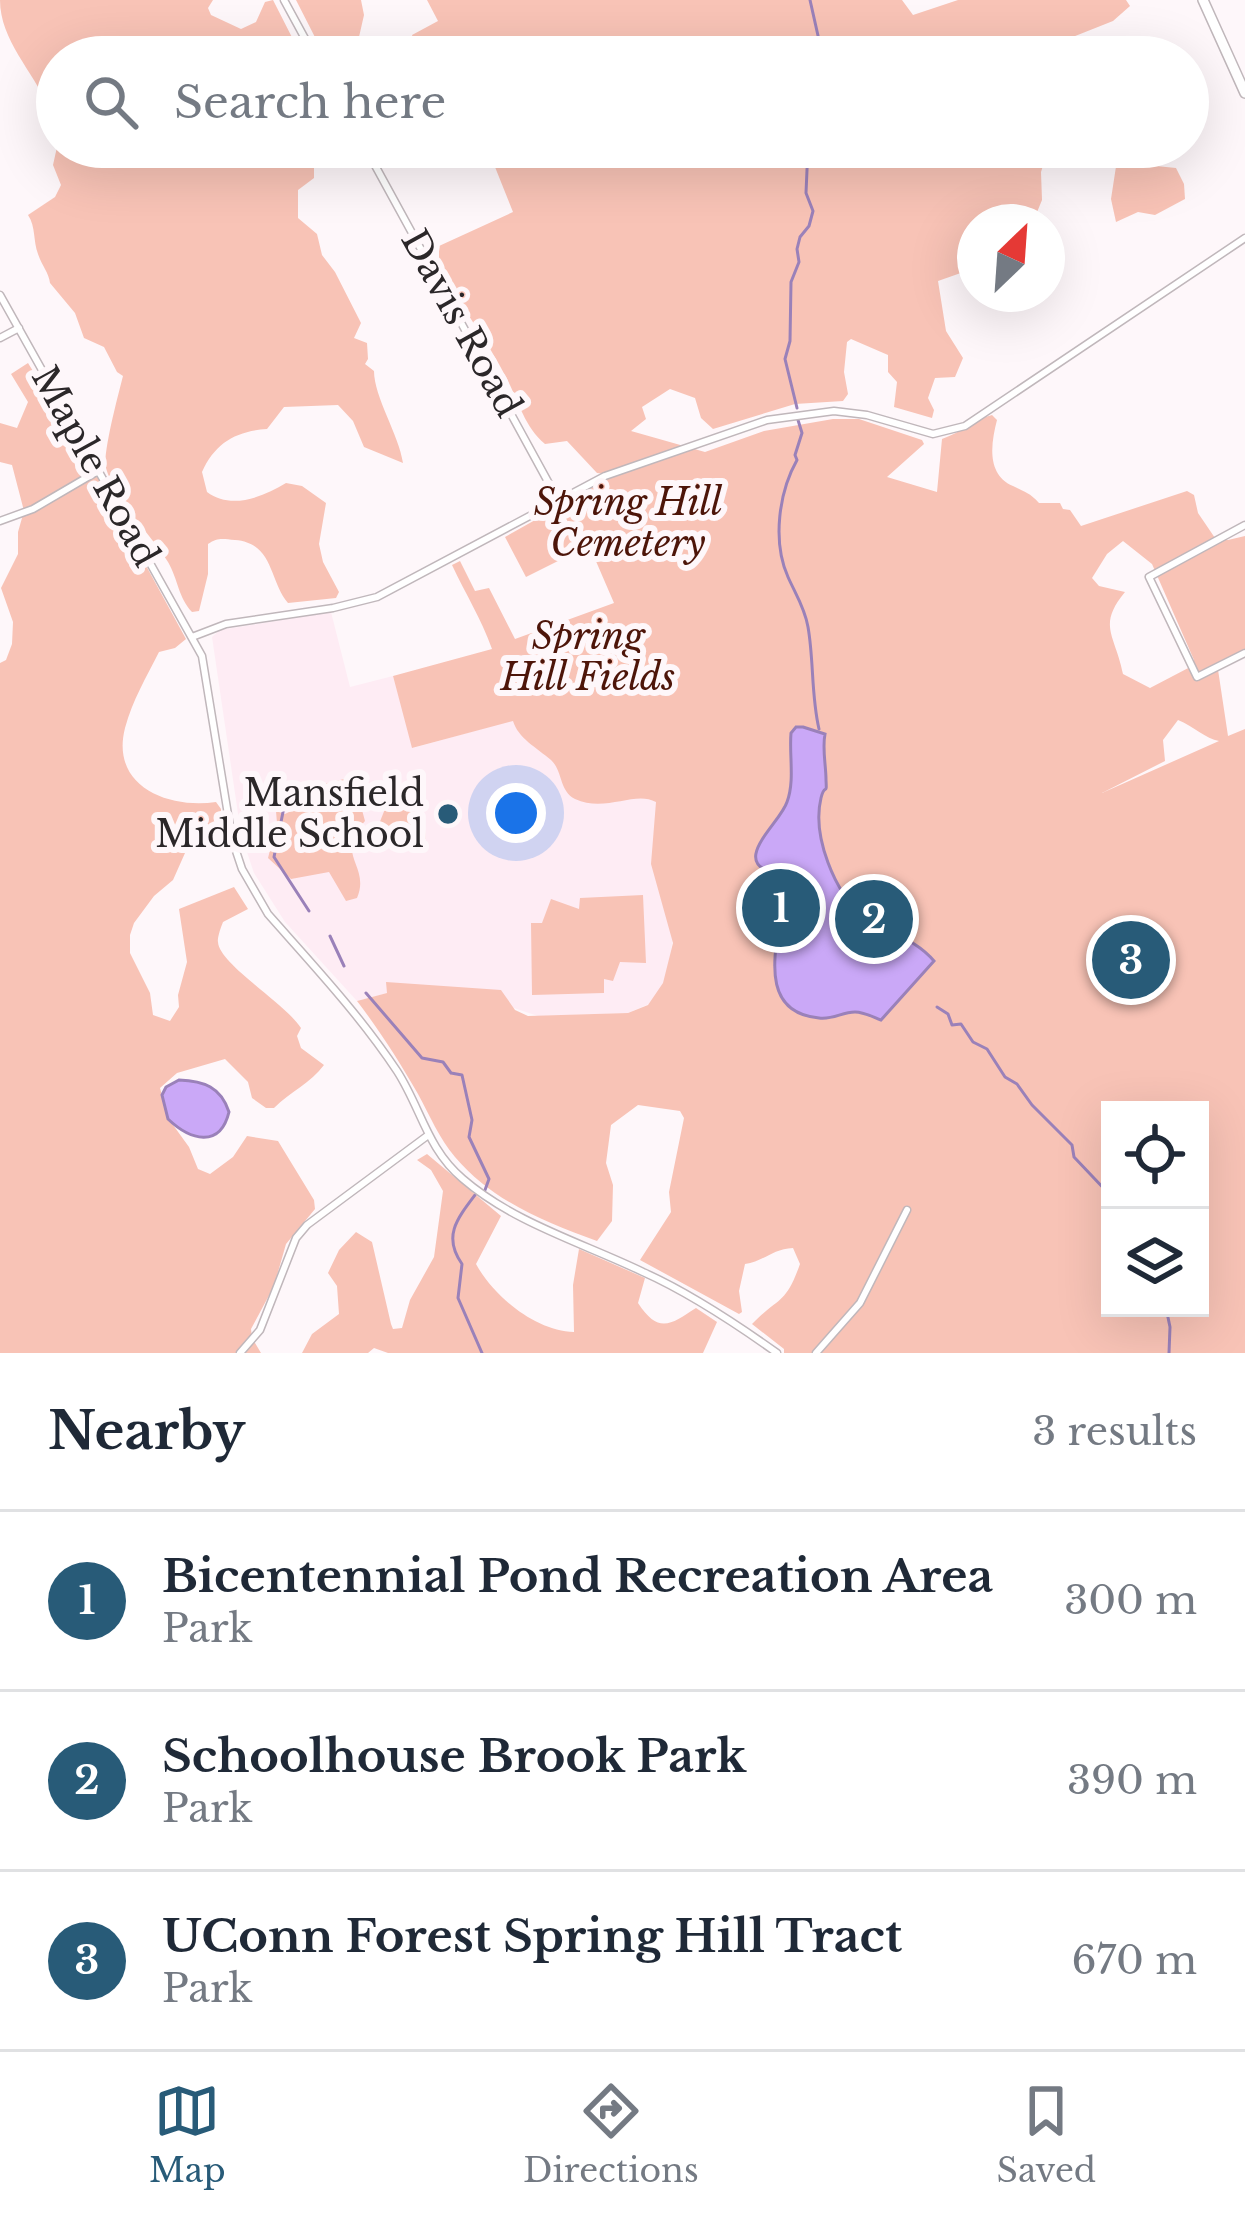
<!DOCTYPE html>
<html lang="en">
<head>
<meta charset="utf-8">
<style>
	body { margin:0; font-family:"Libre Baskerville",serif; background:#f2f2f3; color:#1f2937 }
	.controls { position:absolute; right:36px; bottom:36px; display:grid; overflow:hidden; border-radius:0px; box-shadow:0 12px 48px #0002 }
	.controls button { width:108px; height:108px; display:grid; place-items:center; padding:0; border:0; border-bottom:3px solid #e0e1e3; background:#fff; color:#1f2937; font:60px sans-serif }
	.compass { position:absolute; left:957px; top:204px; width:108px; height:108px; border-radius:50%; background:#fff; box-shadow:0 12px 48px #0002; rotate:25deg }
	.you { position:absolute; left:516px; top:813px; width:42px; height:42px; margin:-30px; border:9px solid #fff; border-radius:50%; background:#1a73e8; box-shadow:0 0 0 18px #1a73e833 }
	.badge { display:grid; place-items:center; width:78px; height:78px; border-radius:50%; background:#285b78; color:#fff; font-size:39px; font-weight:700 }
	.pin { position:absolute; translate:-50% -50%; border:6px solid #fff; box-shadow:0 3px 12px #0006 }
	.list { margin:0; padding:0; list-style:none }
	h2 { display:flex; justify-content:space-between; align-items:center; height:156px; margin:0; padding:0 48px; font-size:51px }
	h2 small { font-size:39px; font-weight:400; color:#747a83 }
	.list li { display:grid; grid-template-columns:78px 1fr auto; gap:36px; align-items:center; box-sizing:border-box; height:180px; padding:0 48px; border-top:3px solid #e0e1e3 }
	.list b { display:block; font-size:45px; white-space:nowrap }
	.list p { margin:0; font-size:39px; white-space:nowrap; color:#747a83 }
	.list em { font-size:39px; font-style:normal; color:#747a83 }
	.icon { flex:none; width:66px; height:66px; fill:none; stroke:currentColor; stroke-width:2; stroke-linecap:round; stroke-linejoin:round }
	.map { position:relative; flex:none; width:1245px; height:1353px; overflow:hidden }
	.search { position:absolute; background:#fff; box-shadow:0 12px 48px #0002; left:36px; right:36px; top:36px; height:132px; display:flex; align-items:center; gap:30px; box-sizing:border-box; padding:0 42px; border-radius:66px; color:#747a83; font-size:45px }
	.sheet { height:696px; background:#fff }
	nav { display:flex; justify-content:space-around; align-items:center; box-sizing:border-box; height:168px; border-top:3px solid #e0e1e3; background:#fff; font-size:33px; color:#747a83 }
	nav a { display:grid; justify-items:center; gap:6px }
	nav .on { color:#285b78 }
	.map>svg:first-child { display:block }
</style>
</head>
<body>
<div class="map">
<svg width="1245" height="1353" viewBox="0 0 1245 1353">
	<rect width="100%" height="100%" fill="#fef7fa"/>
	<path fill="#feecf4" d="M331 612 350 687 393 676 413 748 542 712 657 800 673 939 665 984 649 1004 628 1013 538 1016 511 1007 388 993 357 1001 285 922 254 873 241 834 212 637 220 630Z"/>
	<path fill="#f8c3b6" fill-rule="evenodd" d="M0 0H213L208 8 211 15 241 29 256 22 265 2 273 0 302 57H57V144C53 132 53 118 48 106 33 71 0 40 0 0Z
		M296 0H361L364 15 359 37 329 52 321 49Z
		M427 0H902L913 15 958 0H1126L1130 6 1113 21 1050 46 1046 57H419L412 35 438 21Z
		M57 147H295L302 157 314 162V178L298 190V218L317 234 322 255 335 272 361 323 354 338 367 343 368 359 365 364 374 371C374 397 399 435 403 463L364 447 353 421 338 405 284 407 267 429C236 431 215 443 202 472L207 492C231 510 263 497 286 483L302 486 326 503 319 544 323 562 339 592 336 598 288 603C269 581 274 543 235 540 223 539 218 537 208 544V574L199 611 192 612C178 597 178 579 168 562 152 536 115 500 106 468 102 455 119 392 123 376L117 372 104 347 84 338 75 313 50 283C49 273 42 266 38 254 33 241 36 227 28 215L55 197 61 185 53 165Z
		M487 147H1049L1041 172 1042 200 1033 222H975V268L938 281 946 331 963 358 955 377 935 378 928 398 934 410 932 418 894 407 897 382 888 372V355L851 339 847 342 844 372 848 394 843 401 795 404 713 429 701 418 695 398 670 389 642 407 646 419 631 431 705 452 764 431 833 419H859L922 440 924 444 887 477 937 492 942 439C960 433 977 418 992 415L997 420C991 443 986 474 1013 486 1024 492 1029 492 1039 503H1060L1063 509 1070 510 1081 526 1187 491 1194 495 1198 513 1215 538 1228 540 1245 536V649L1217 663 1228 736 1245 729V1353H784V1349L752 1324C779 1296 785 1306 800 1264L793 1248C772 1249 763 1262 745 1264L739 1291 742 1312 739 1314 640 1260 671 1212 669 1192 684 1118 680 1111 638 1105 611 1125 606 1163 613 1185 612 1221 597 1241C545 1222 492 1201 455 1157 439 1138 430 1116 418 1094 399 1061 380 1031 357 1001L387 993 386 982 501 990 515 1010 528 1016 628 1013 648 1005 663 983 673 943 651 864 656 802C635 790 606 813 575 799 559 791 563 771 551 760 537 748 518 738 513 721L412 748 393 676 492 649C481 618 466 595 452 565L460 561 475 591 489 588 515 639 614 603 592 552 582 556 578 551 526 577 505 537 615 475 597 473 567 441 545 444C524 426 519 402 507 379 487 339 457 303 439 262V246L513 212ZM1123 541 1152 564 1194 660V665L1150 688 1123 674C1115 634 1097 626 1125 592L1099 586 1092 578 1107 554ZM1178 720C1193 726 1206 739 1219 741L1102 793 1165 761 1163 740ZM1110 1110H1200V1308H1110Z
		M1119 147H1143L1156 166 1176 168 1184 184 1185 199 1155 215 1138 212 1116 222 1111 199Z
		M28 363 95 472 186 639 175 648 159 652C146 678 133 699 125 728 110 787 169 809 216 802L221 809 220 839 185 853 173 880 154 896 134 923 130 935V953L150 993 153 1015 170 1021 179 1007 178 995 187 962 179 909 234 887 248 909 223 922C221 927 217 938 218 942 219 964 285 1003 301 1028L297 1036 301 1048 324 1065C311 1083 290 1092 274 1108H266L252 1098 248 1082 225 1059 177 1073 160 1088 168 1118 189 1147 198 1169 210 1174 233 1157 247 1136 278 1141 314 1200 315 1209 286 1244 274 1286 251 1329 252 1338 261 1353H0V663L6 660 12 644 13 622 1 588 18 554V532L24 511 12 465 0 462V423L17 428 28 402 11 374Z
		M353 777 365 821C333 855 371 865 357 898L346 901 329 872 291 879 268 858 277 823 276 811 285 814 295 809 297 790Z
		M385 809 423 811 426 839 381 841 379 824Z
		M643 895 646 963 620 962 613 981 604 979V993L532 995 531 923H542L551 899 579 909 580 898Z
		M427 1154 501 1216 476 1264C494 1297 536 1331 574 1332L573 1285 579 1249 645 1278 638 1303C659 1335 671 1324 696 1308L717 1322 703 1353H388L374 1348 368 1353H302L312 1334 339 1314 337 1286 328 1273 339 1250 356 1232 372 1242 391 1324 393 1329 402 1328 410 1300 434 1257 443 1191 431 1170 417 1160Z"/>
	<path fill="#caa8f7" stroke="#9a81b9" stroke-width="3" d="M803 727 825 734C822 749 826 765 826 780 827 797 825 782 821 798 812 835 834 893 864 916 887 933 915 938 934 961L881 1020C873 1017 864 1012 855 1012 842 1012 833 1020 819 1018 757 1012 777 947 781 911 782 898 776 887 778 874 726 864 780 824 787 802 795 781 789 755 791 733L796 727Z
		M179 1080C204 1081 221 1087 229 1112 220 1149 190 1140 168 1119L162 1095 166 1087Z"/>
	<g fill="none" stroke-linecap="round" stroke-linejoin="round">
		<path stroke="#9a81b9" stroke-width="3" d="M810 0 821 49 819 57
			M797 408 785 359 790 341 791 282 799 262 797 249 800 237 809 226 813 211 806 193 808 147
			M798 420 802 433 795 455 797 460C779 492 772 541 788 577 795 593 805 608 808 627 814 661 811 695 819 729
			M283 812 274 857 309 911
			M330 936 344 966
			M366 993 422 1058 443 1062 451 1073 462 1075 472 1120 469 1137 489 1179 485 1190
			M937 1007 948 1014 952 1025 961 1024 973 1042 987 1049 1005 1077 1017 1084 1032 1105 1072 1145 1074 1157 1110 1195
			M475 1195C456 1220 443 1237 462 1264L458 1298 482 1353
			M1166 1308 1170 1327 1169 1353"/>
		<defs>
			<path id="minor" d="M284 0 315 57
				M365 147 558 500
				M0 295 202 656 232 839 242 869 268 914C313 965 359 1014 397 1071 421 1108 427 1149 463 1179 514 1223 583 1243 643 1272 690 1293 735 1323 777 1353
				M0 338 19 328
				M0 521 33 509 98 471
				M1245 525 1149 577 1197 677 1245 653
				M192 637 226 624 333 608 377 597 605 476 767 420 834 411 867 415 933 434 965 426 1245 238
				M240 1353 260 1330 296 1238 307 1225 427 1136
				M816 1353 860 1303 907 1210"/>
			<path id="major" d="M1203 0 1245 93"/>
		</defs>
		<use href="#minor" stroke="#c0b7bb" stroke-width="9"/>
		<use href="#major" stroke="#c0b7bb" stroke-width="12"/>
		<use href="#minor" stroke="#fff" stroke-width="6"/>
		<use href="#major" stroke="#fff" stroke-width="9"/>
	</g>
	<circle fill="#285b78" stroke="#fef7fa" stroke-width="4.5" cx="448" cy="814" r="12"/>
	<g text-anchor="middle" stroke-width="12" stroke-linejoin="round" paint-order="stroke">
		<g font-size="36" fill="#2b2729" stroke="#fef7fa">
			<text transform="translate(462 323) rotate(61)" y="13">Davis Road</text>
			<text transform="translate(96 466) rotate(61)" y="13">Maple Road</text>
		</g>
		<g font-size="36" font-style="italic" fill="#4d1509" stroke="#fef7fa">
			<text x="628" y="515">Spring Hill<tspan x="628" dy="41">Cemetery</tspan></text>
			<text x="588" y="649">Spring<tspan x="588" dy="41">Hill Fields</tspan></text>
		</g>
		<g font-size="36" fill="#2b2729" stroke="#fef7fa" text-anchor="end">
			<text x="424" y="806">Mansfield<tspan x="424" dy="41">Middle School</tspan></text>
		</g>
	</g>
</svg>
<div class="controls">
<button><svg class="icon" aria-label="locate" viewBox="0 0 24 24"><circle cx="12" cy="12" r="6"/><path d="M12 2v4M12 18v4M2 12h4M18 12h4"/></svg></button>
<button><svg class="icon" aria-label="layers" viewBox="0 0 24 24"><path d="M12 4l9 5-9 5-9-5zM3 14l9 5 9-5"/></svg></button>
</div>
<svg class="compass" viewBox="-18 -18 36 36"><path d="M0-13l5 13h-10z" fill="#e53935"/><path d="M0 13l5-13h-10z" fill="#747a83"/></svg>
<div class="you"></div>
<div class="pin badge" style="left:781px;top:908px">1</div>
<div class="pin badge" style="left:874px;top:919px">2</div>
<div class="pin badge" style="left:1131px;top:960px">3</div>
<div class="search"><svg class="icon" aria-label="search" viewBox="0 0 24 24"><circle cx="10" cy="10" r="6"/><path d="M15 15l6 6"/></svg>Search here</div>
</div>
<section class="sheet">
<h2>Nearby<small>3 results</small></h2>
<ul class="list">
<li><span class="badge">1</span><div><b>Bicentennial Pond Recreation Area</b><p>Park</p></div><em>300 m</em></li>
<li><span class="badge">2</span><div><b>Schoolhouse Brook Park</b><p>Park</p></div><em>390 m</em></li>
<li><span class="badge">3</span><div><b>UConn Forest Spring Hill Tract</b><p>Park</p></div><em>670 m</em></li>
</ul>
</section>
<nav>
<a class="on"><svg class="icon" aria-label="map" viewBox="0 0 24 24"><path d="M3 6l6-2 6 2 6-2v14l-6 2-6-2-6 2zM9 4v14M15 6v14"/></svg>Map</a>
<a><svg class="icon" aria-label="directions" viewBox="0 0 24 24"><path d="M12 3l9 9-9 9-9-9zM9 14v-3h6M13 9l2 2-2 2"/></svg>Directions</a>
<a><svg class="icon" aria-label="saved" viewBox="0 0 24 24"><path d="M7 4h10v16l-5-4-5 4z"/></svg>Saved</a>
</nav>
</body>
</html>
